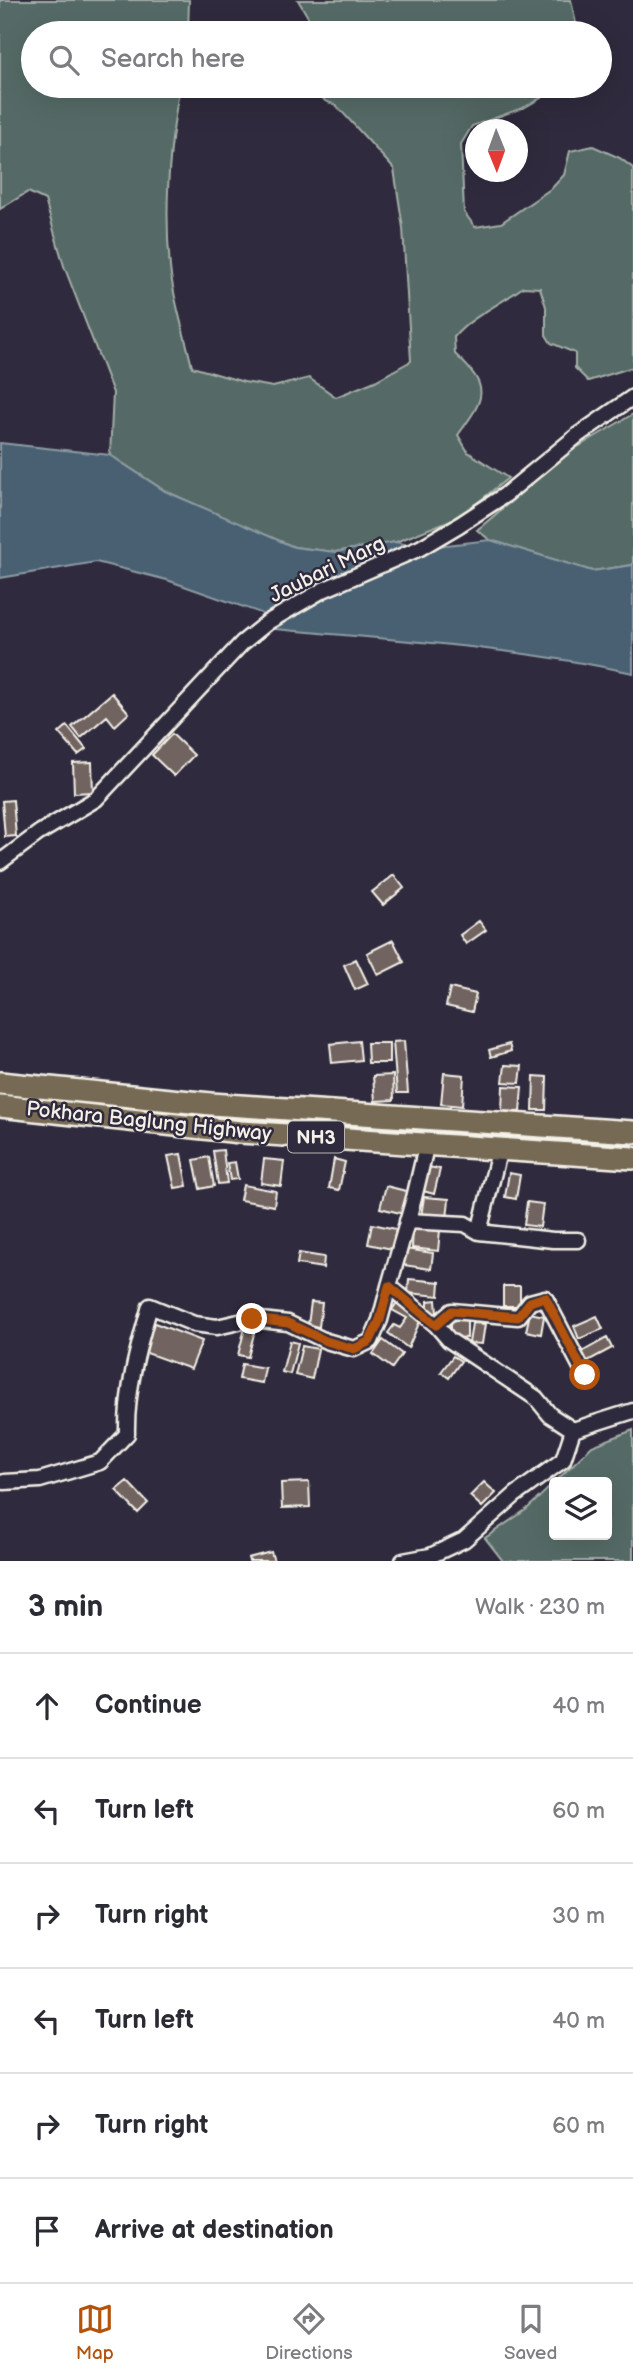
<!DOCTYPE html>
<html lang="en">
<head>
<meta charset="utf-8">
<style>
	body { margin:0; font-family:"Balsamiq Sans",sans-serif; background:#f2f2f3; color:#2b2b33 }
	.controls { position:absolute; right:21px; bottom:21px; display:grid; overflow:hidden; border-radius:7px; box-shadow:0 7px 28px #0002 }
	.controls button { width:63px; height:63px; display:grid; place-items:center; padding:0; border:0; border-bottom:2px solid #e1e1e2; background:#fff; color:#2b2b33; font:35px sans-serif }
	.compass { position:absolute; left:465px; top:119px; width:63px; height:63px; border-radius:50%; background:#fff; box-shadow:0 7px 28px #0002; rotate:179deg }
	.stop { position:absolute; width:21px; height:21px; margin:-16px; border:5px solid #b45309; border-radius:50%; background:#fff }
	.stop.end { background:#b45309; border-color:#fff; box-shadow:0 2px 7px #0008 }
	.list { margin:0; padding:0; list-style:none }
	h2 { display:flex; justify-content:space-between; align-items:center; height:91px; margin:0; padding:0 28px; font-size:30px }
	h2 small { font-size:23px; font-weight:400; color:#7c7c81 }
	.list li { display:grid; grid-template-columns:46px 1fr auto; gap:21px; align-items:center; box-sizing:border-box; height:105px; padding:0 28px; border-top:2px solid #e1e1e2 }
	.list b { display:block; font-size:26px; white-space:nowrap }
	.list em { font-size:23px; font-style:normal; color:#7c7c81 }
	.icon { flex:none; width:38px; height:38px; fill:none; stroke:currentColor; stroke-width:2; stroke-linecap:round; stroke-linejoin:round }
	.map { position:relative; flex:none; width:633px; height:1561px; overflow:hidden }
	.search { position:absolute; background:#fff; box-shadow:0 7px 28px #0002; left:21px; right:21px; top:21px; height:77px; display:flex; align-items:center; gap:18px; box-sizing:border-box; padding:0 24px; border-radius:38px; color:#7c7c81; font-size:26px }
	.sheet { height:721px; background:#fff }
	nav { display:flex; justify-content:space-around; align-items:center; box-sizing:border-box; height:98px; border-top:2px solid #e1e1e2; background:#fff; font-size:19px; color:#7c7c81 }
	nav a { display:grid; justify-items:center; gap:4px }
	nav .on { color:#b45309 }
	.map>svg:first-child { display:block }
</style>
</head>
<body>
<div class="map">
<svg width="633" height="1561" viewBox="0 0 633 1561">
	<rect width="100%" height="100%" fill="#2f2a3d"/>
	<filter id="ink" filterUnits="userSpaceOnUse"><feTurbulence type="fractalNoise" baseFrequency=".0143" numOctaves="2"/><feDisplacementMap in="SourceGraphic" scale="14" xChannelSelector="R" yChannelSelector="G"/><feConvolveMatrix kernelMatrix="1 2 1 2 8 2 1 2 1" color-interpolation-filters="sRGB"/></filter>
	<g filter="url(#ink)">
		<path fill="#546a66" stroke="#a4aea7" stroke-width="2" d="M0 0H189L188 33H33V86H180C169 146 164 206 170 267 173 300 185 334 192 367L244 382 273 387 309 378 336 397 375 381 411 361 403 228 394 169 336 105 325 101 314 86H562L525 107 472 126 461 144 464 212 475 227 501 223 552 188 564 175 570 151 593 146 620 158 633 168V367L588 381 575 368V353L551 343 546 335V307L540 288 523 287C501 304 472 316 454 337L455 354C492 388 485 398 458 435L468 452 508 478 461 516 396 542 335 552 294 547 255 531 165 491 110 455 113 393 64 266 45 200 28 192 0 209Z
			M298 0H571L578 33H311L308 17Z
			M633 414V565L592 571 490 540 477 530 571 451Z
			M633 1430V1561H503L485 1538 527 1509 554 1483V1535H607V1482H555L592 1446Z"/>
		<path fill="#496173" stroke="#8d9ba2" stroke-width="2" d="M0 443 110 455 165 491 294 547 335 552 396 542 420 548 490 540 592 571 633 565V673C515 647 394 640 274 629L261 613 167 580 96 562 0 578Z"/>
		<path fill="#71635f" stroke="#f4f1e8" stroke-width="2" d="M112 693 129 713 115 726 107 716 81 738 72 727Z
			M67 726 86 749 78 755 59 733Z
			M172 734 194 755 174 776 152 755Z
			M92 762 93 792 74 793 73 763Z
			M13 800 16 836 5 837 2 801Z
			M394 875 404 888 383 905 372 892Z
			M479 921 486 930 466 944 460 935Z
			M393 940 404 962 378 975 367 953Z
			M356 959 368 984 355 990 344 965Z
			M450 988 476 994 472 1012 446 1006Z
			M359 1041 361 1060 332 1063 330 1044Z
			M404 1041 408 1093H397L393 1042Z
			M367 1043H389V1063H368Z
			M509 1044 511 1051 491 1057 489 1050Z
			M505 1065 522 1066 520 1083 503 1082Z
			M444 1073 464 1075 462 1106 441 1104Z
			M393 1075 394 1100 375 1101 373 1076Z
			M534 1076 547 1077 546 1110H533Z
			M503 1086 522 1087 520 1112 502 1111Z
			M223 1150 227 1183 218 1184 213 1151Z
			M181 1154 187 1186 175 1188 168 1156Z
			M209 1157 214 1186 200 1189 194 1160Z
			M264 1159 284 1161 281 1186 261 1183Z
			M334 1159 345 1162 339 1190 329 1188Z
			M235 1162 238 1179 230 1180 227 1163Z
			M428 1167 440 1169 434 1194 423 1191Z
			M509 1173 520 1175 516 1199 505 1197Z
			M243 1185 276 1191 274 1206 240 1200Z
			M386 1186 410 1192 404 1214 380 1208Z
			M424 1197 449 1199 447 1219 421 1216Z
			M527 1202 543 1204 540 1227 524 1225Z
			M372 1224 396 1229 392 1249 368 1244Z
			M413 1228 440 1230 438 1251 412 1248Z
			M405 1249 433 1253 431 1269 403 1265Z
			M299 1253 324 1257 323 1268 297 1264Z
			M409 1279 440 1282 439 1296 408 1293Z
			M503 1286H520V1306H503Z
			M436 1300 437 1314 428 1315V1301Z
			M398 1301 421 1319 408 1348 388 1333 394 1325 400 1328 407 1318 392 1310Z
			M311 1302 322 1303 319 1327 308 1325Z
			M530 1313 544 1316 541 1334 526 1331Z
			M597 1316 603 1329 579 1339 574 1326Z
			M451 1320H467V1338L451 1337Z
			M152 1322 202 1341 191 1369 141 1351Z
			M472 1323 485 1324 482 1344 469 1343Z
			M245 1328 255 1330 248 1357 238 1355Z
			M607 1338 612 1348 586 1362 580 1353Z
			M383 1340 402 1354 392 1368 373 1354Z
			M290 1341 298 1343 290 1374 282 1372Z
			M302 1346 318 1349 312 1379 295 1375Z
			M453 1356 461 1361 449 1378 441 1372Z
			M242 1364 265 1368 262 1383 239 1379Z
			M127 1481 148 1503 138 1513 116 1490Z
			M309 1482 310 1507 282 1508 281 1483Z
			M484 1482 496 1493 482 1507 470 1496Z
			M271 1552 274 1561H249L248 1558Z"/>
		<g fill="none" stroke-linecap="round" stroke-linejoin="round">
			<defs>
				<path id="minor" d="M0 862 39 833 96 799 242 643 268 622 323 590 420 548 459 525 505 495 578 435 633 397
					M427 1143 414 1198 389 1286 436 1325 452 1311 518 1317 530 1302 545 1298 585 1375
					M500 1148 479 1232 553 1240H578
					M407 1221 465 1224 479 1232
					M436 1325 449 1340 536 1398 550 1415 573 1430 633 1411
					M4 1482 40 1480 100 1462 127 1434C126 1391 138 1347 150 1306L194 1324 217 1327 252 1319 288 1323 326 1341 354 1349 371 1341 380 1320 389 1286
					M403 1561 430 1556 464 1540 515 1495 563 1460 573 1430"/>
				<path id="highway" d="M0 1083 211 1104 633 1132
					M0 1106 240 1132 633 1158"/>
			</defs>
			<use href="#minor" stroke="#f4f1e8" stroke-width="19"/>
			<use href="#highway" stroke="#f4f1e8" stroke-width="26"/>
			<use href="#minor" stroke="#2f2a3d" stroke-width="14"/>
			<use href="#highway" stroke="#776a54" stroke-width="21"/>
		</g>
	</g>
	<g fill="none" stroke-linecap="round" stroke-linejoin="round" filter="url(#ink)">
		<path stroke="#b45309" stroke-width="9" d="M252 1319 288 1323 326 1341 354 1349 370 1341 380 1320 389 1286 436 1325 452 1311 518 1317 530 1302 545 1297 585 1375"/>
	</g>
	<g text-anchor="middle" stroke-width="5" stroke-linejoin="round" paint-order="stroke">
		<rect fill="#2f2a3d" stroke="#b9b5b5" stroke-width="2" x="288" y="1121.5" width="56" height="31" rx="5"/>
		<g font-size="19" font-weight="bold" fill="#f4f1e8">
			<text x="316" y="1144">NH3</text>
		</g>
		<g font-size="21" fill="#f4f1e8" stroke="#2f2a3d">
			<text transform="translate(327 569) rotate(-26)" y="7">Jaubari Marg</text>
			<text transform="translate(149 1121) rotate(6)" y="7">Pokhara Baglung Highway</text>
		</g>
	</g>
</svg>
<div class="controls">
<button><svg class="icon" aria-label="layers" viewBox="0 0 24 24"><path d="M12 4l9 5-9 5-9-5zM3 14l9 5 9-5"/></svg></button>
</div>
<svg class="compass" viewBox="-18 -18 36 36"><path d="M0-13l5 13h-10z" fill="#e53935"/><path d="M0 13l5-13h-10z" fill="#7c7c81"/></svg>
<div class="stop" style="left:585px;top:1375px"></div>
<div class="stop end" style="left:252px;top:1319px"></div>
<div class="search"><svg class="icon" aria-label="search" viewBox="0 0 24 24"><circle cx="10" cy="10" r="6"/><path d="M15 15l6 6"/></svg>Search here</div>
</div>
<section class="sheet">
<h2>3 min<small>Walk · 230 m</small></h2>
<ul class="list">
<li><svg class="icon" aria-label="ahead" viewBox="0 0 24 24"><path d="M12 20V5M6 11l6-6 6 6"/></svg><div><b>Continue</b></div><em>40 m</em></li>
<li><svg class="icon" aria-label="left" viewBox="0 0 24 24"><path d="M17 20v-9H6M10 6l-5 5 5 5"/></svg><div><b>Turn left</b></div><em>60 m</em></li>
<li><svg class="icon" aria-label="right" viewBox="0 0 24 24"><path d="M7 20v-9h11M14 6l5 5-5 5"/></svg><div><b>Turn right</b></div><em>30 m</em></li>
<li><svg class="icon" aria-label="left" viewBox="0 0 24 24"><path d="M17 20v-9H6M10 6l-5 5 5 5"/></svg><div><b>Turn left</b></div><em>40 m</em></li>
<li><svg class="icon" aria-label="right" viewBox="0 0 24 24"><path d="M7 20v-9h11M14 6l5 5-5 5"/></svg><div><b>Turn right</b></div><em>60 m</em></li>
<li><svg class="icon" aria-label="arrive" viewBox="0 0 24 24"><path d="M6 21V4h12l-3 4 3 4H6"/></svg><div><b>Arrive at destination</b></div></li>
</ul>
</section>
<nav>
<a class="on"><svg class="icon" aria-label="map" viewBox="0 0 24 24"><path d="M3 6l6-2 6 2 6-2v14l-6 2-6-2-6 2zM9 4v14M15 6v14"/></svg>Map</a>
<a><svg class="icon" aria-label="directions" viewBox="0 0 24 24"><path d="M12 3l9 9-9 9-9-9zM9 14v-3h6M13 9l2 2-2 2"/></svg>Directions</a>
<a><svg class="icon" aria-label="saved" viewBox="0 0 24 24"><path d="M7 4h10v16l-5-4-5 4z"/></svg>Saved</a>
</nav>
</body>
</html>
